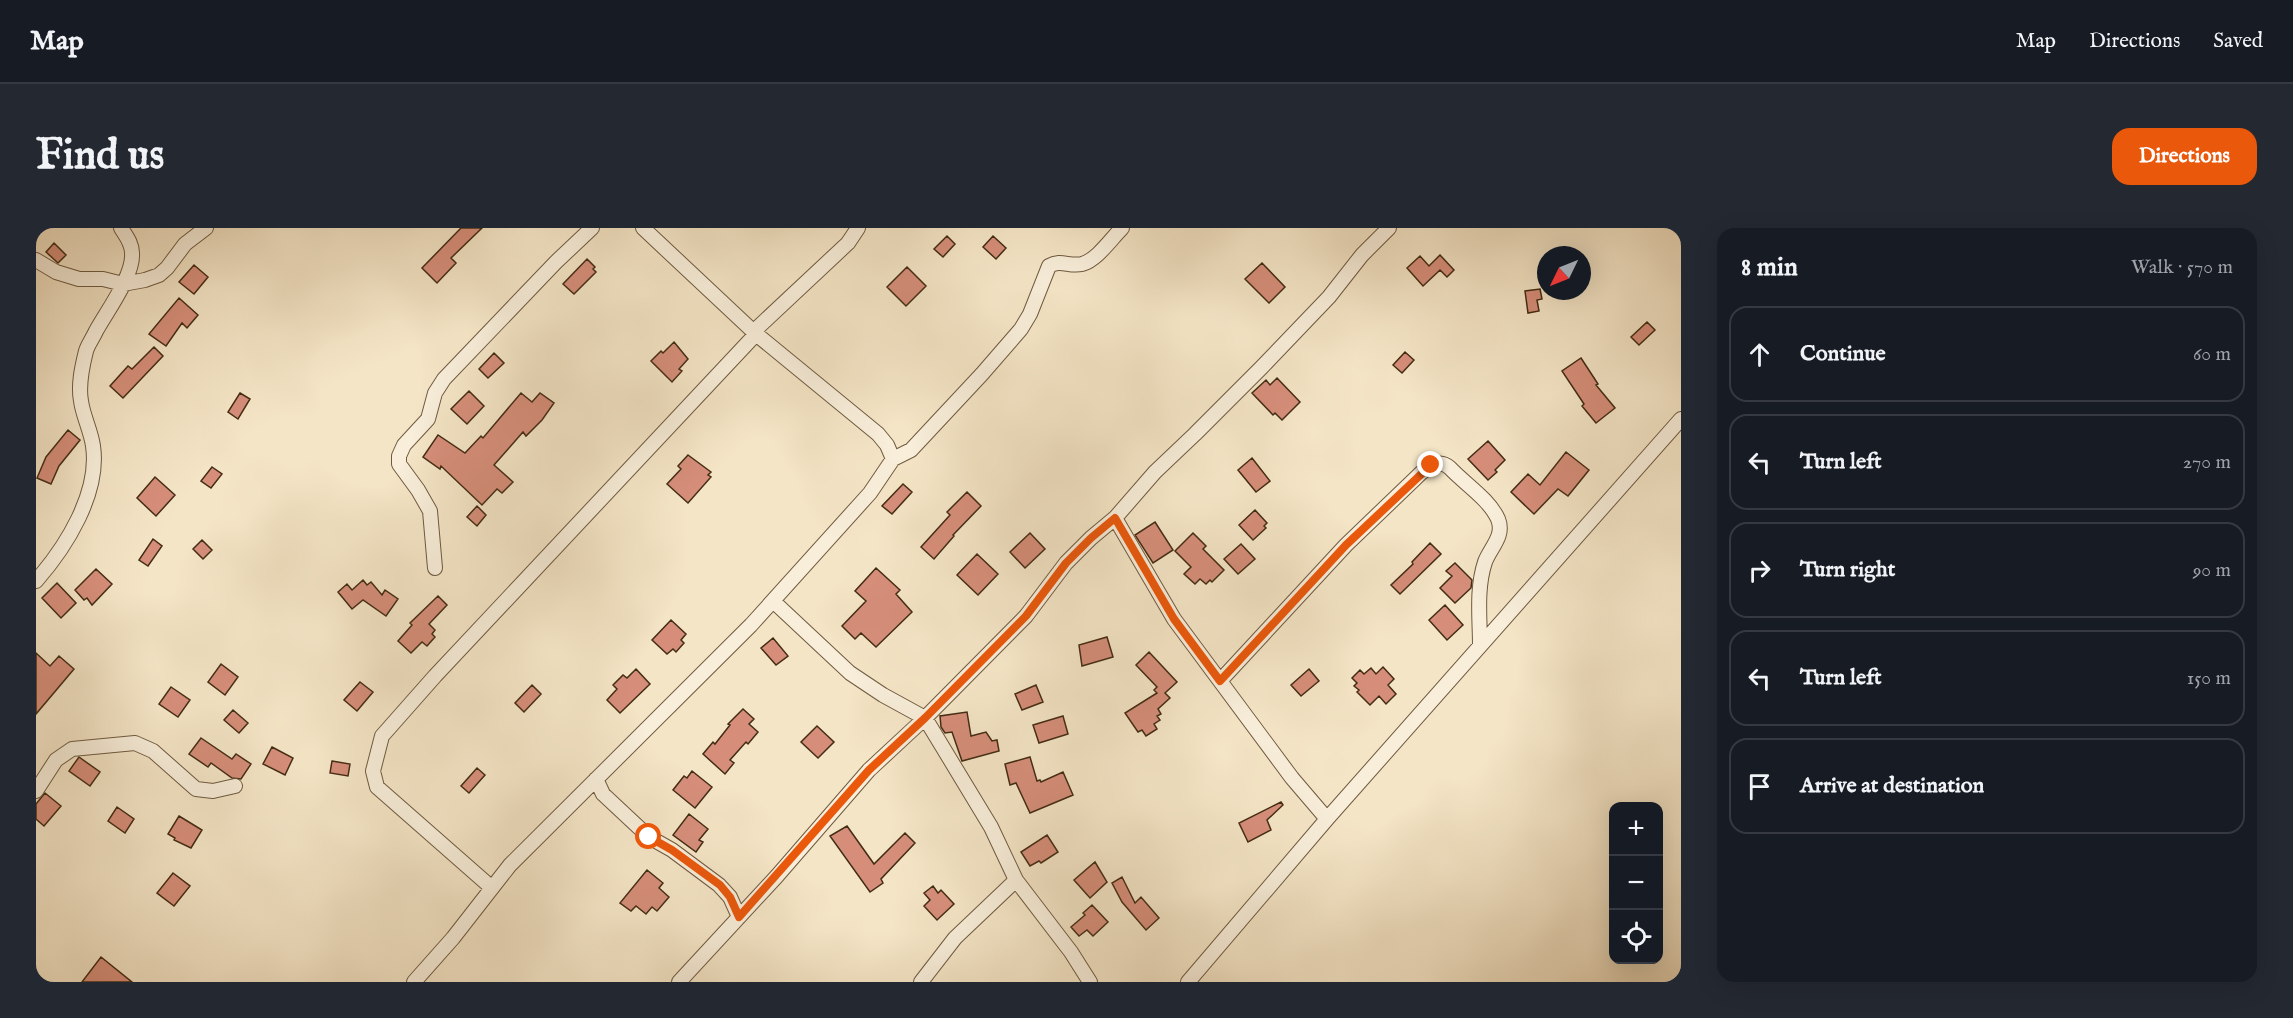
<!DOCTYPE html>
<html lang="en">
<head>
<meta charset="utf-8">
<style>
	body { margin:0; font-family:"IM FELL English",serif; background:#242831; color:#f1f3f6 }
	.controls { position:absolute; right:18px; bottom:18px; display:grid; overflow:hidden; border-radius:12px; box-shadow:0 6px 24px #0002 }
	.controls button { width:54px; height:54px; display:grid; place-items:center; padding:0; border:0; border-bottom:2px solid #363941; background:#171b24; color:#f1f3f6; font:30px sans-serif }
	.compass { position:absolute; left:1501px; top:18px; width:54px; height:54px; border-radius:50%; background:#171b24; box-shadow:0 6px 24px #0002; rotate:227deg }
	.stop { position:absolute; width:18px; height:18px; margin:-14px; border:4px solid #ea580c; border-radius:50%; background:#fff }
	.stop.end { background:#ea580c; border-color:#fff; box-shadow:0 2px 6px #0008 }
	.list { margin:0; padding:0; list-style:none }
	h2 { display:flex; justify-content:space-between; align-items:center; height:78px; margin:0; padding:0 24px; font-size:26px }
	h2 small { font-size:20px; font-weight:400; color:#9ea1a6 }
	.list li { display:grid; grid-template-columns:39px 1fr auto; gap:18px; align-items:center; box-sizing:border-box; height:96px; margin:0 12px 12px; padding:0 12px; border:2px solid #363941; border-radius:18px }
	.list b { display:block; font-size:22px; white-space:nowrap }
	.list em { font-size:20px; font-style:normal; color:#9ea1a6 }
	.icon { flex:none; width:33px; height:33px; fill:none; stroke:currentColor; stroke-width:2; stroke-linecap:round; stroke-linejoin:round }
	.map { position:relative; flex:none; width:1645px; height:754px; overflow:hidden; border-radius:18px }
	header { display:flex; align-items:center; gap:36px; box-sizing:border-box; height:84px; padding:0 30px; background:#171b24; border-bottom:2px solid #363941 }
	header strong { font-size:28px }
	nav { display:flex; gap:33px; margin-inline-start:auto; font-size:21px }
	.intro { display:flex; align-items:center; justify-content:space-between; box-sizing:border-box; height:144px; padding:0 36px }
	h1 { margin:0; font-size:42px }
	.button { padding:15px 27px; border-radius:18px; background:#ea580c; color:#fff; font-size:21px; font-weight:700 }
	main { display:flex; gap:36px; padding:0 36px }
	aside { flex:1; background:#171b24; border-radius:18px; box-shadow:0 6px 24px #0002 }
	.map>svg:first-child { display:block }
</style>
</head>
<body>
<header>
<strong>Map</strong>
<nav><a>Map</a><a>Directions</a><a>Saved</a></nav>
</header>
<div class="intro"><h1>Find us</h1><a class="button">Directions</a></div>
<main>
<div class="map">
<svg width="1645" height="754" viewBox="0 0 1645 754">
	<rect width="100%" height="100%" fill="#f4e5c6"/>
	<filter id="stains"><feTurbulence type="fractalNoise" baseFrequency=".00333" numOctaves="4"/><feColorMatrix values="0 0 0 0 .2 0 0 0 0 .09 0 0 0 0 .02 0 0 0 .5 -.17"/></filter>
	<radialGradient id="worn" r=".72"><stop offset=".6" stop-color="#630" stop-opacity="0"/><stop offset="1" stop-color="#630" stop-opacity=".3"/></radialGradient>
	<path fill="#d68e7a" stroke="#432c14" stroke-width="1.5" d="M425 0H446L415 30 420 35 401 55 386 40Z
		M911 8 919 16 907 29 898 21Z
		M957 8 970 20 960 31 947 19Z
		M18 15 30 27 22 35 10 24Z
		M1404 27 1418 42 1411 49 1404 42 1387 58 1371 40 1384 28 1393 38Z
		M551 31 559 39 557 41 560 44 538 66 527 56Z
		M1226 35 1249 59 1233 75 1209 51Z
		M158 37 172 49 158 66 143 54Z
		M871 39 890 58 870 78 851 59Z
		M1504 61 1506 71 1501 72 1503 83 1492 85 1489 63Z
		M143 70 162 87 151 100 146 95 130 118 113 106Z
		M1611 94 1619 102 1603 117 1595 109Z
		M638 114 652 131 643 141 646 143 636 154 615 133 625 123 627 125Z
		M118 119 127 128 87 170 74 158 92 138 96 141Z
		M1369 124 1378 132 1366 145 1357 137Z
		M458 125 468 135 452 150 443 141Z
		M1545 130 1562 156 1560 157 1579 180 1560 195 1546 178 1548 176 1526 143Z
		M1241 150 1264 174 1246 192 1239 185 1237 187 1216 165 1230 152 1234 157Z
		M433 163 448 178 431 196 415 181Z
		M204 165 214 171 202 191 192 184Z
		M485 165 496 174 504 165 518 175 506 192 490 208 487 204 458 237 477 254 466 265 461 261 446 277 405 238 404 241 387 229 402 207 429 225 445 208 447 210Z
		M32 202 44 212 23 238 15 256 1 250 10 229Z
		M1452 213 1469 232 1459 242 1461 244 1452 252 1432 231Z
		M1530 224 1553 242 1532 268 1522 261 1498 286 1475 264 1492 246 1504 257Z
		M652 227 675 244 672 247 675 249 652 275 631 256 645 241 642 238Z
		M1216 230 1234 253 1220 264 1202 242Z
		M176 239 186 246 175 260 165 253Z
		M119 249 139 267 120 288 101 270Z
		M867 256 876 264 856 286 846 278Z
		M931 264 945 278 917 307 918 308 898 331 885 319 914 287 911 284Z
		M441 278 450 287 441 298 431 289Z
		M1219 282 1231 295 1228 298 1230 300 1217 312 1203 297Z
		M1119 294 1137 322 1117 335 1099 307Z
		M994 305 1009 321 989 340 974 324Z
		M1157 305 1170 318 1167 321 1188 342 1176 354 1174 352 1170 356 1164 351 1159 356 1148 346 1155 339 1139 323Z
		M117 311 126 318 112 338 103 332Z
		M166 312 176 322 167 331 157 321Z
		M1394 315 1405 326 1364 366 1355 357 1377 336 1376 334Z
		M1205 316 1219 331 1202 346 1188 331Z
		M941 326 962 346 942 367 921 347Z
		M1419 335 1436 352 1435 360 1419 375 1404 360 1416 348 1410 343Z
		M840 340 864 362 860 366 876 384 840 419 825 405 819 411 806 398 830 373 819 363Z
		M60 341 76 356 56 377 51 370 48 372 39 362Z
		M327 352 331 357 335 354 346 367 349 362 362 371 350 388 327 372 316 381 302 364 311 356 316 362Z
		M21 355 40 375 25 390 6 370Z
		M402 368 411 377 393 396 399 402 396 406 399 409 391 418 386 414 375 425 362 413 376 397 374 395Z
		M1409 377 1427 397 1411 412 1393 392Z
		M635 392 650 406 645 412 648 415 640 424 637 421 631 426 616 412Z
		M1071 409 1077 429 1046 438 1043 417Z
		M737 410 752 428 740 437 725 420Z
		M1113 424 1141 454 1129 465 1134 470 1122 481 1125 486 1121 488 1124 492 1118 496 1121 501 1110 508 1106 502 1102 504 1089 485 1121 465 1118 462 1121 459 1100 437Z
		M0 425 14 438 23 428 38 441 0 486Z
		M185 436 202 449 189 467 172 454Z
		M1347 439 1358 451 1352 457 1360 466 1350 476 1343 468 1334 477 1321 464 1323 462 1318 458 1321 455 1316 450 1324 442 1328 446 1335 440 1340 446Z
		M600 441 614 456 584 485 571 472 581 461 577 457 587 447 591 450Z
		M1273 441 1283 453 1265 468 1255 457Z
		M324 454 337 464 321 483 308 472Z
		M496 457 505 466 488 484 479 475Z
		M1000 457 1007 474 986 482 979 466Z
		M135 459 154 472 142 489 123 476Z
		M707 481 718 491 713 496 722 504 712 516 710 514 694 532 698 535 689 546 667 526 677 514 679 516 694 497 692 496Z
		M197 482 212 495 203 505 188 492Z
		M931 484 935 508 950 504 956 513 961 512 963 523 926 533 916 504 909 505 905 499 904 488Z
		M1027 488 1032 506 1003 515 997 497Z
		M781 498 798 514 782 530 765 514Z
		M165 510 196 531 200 526 215 536 205 551 196 550 175 535 172 539 153 526Z
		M236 519 257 530 249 547 227 536Z
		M43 529 64 544 54 558 33 543Z
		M994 529 1001 553 1004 552 1005 554 1027 544 1037 567 994 585 980 555 974 557 969 536Z
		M296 533 314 536 312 548 294 545Z
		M441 540 449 547 433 565 425 558Z
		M656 543 676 559 659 580 637 562 648 548 651 550Z
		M9 565 25 578 8 598 0 591V576Z
		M1245 574 1247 577 1231 592 1235 602 1212 614 1203 595Z
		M81 579 98 591 89 605 72 593Z
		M653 586 672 601 663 612 667 614 660 624 637 607Z
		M143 588 166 602 155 620 138 612 139 610 132 606Z
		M811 598 838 636 869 605 879 615 845 651 847 655 834 664 794 608Z
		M1011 607 1022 624 1005 635 1003 633 994 638 985 624Z
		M1059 634 1071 654 1054 670 1038 652Z
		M611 642 627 655 623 660 633 669 621 683 616 679 610 686 600 678 595 683 584 675Z
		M137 645 154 658 138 678 121 665Z
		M1086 649 1099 675 1105 669 1123 690 1110 702 1086 674 1076 655Z
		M897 658 902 665 905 662 918 676 901 692 888 678 894 672 888 665Z
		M1056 677 1072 694 1057 708 1051 702 1043 708 1035 699 1049 687 1047 685Z
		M65 729 96 754H46Z"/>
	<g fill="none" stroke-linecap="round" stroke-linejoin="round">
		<defs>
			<path id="minor" d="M0 32 20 44 43 51H67L87 56 109 52 123 47 131 40 149 16 170 0
				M717 104 812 15 822 0
				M857 231 875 222 946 146 985 101 994 86 1013 38C1025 31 1033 39 1046 36 1061 32 1075 11 1086 0
				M1079 290 1138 391 1256 550 1291 591
				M399 340 394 283 382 262 363 236V228L368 217 392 191 399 165 408 151 520 34 556 0
				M0 353C30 319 64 265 57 218 55 203 47 188 45 173 42 157 46 139 50 123 52 116 57 110 60 103 71 83 98 47 96 25 96 15 90 8 85 0
				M737 373 814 445 847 467 889 490 955 599 980 652 1035 724 1054 754
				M1184 453 1310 317 1385 245C1395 237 1404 231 1414 240 1429 256 1453 271 1462 291 1469 308 1454 320 1449 334 1440 361 1444 391 1444 418
				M560 551 567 566 613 609 636 622 683 657 694 669 703 689
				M0 563 20 532 36 521 99 515 117 523 160 561 177 563 199 558
				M456 660 341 559 337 543 346 508 399 448 720 106
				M378 754 417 710 474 637 715 397 834 265 857 231 851 217 842 206 720 106 607 0
				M643 754 741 648 833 542 889 490 990 388 1030 335 1055 310 1079 290 1119 244 1159 206 1225 140 1293 69 1326 27 1353 0
				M885 754 919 710 980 652
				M1152 754 1291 591 1645 191"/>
		</defs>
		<use href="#minor" stroke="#6f5a40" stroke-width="16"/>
		<use href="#minor" stroke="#f8eeda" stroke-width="14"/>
	</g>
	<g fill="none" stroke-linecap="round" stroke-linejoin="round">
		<path stroke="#ea580c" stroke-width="8" d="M613 609 636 622 684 657 694 669 703 689 833 542 889 490 990 388 1030 335 1055 310 1079 290 1138 391 1184 453 1310 317 1395 237"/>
	</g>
	<rect width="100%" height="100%" filter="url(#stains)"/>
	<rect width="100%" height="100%" fill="url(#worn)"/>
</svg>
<div class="controls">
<button>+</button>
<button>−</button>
<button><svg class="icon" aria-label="locate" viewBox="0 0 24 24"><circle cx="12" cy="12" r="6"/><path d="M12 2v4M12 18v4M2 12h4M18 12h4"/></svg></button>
</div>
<svg class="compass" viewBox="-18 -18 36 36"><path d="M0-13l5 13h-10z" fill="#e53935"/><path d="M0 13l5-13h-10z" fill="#9ea1a6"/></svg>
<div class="stop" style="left:613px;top:609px"></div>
<div class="stop end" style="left:1395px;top:237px"></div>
</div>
<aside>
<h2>8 min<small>Walk · 570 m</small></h2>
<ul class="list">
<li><svg class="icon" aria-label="ahead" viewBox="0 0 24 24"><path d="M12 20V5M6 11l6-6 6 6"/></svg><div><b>Continue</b></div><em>60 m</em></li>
<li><svg class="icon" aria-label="left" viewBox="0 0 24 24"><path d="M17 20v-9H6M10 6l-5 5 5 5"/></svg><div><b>Turn left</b></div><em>270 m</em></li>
<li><svg class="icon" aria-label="right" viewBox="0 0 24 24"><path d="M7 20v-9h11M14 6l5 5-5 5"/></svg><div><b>Turn right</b></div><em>90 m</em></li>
<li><svg class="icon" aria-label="left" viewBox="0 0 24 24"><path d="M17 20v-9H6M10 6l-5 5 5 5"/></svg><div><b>Turn left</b></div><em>150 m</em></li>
<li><svg class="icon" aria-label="arrive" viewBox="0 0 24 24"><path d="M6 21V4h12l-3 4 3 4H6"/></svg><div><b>Arrive at destination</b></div></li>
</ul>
</aside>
</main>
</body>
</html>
